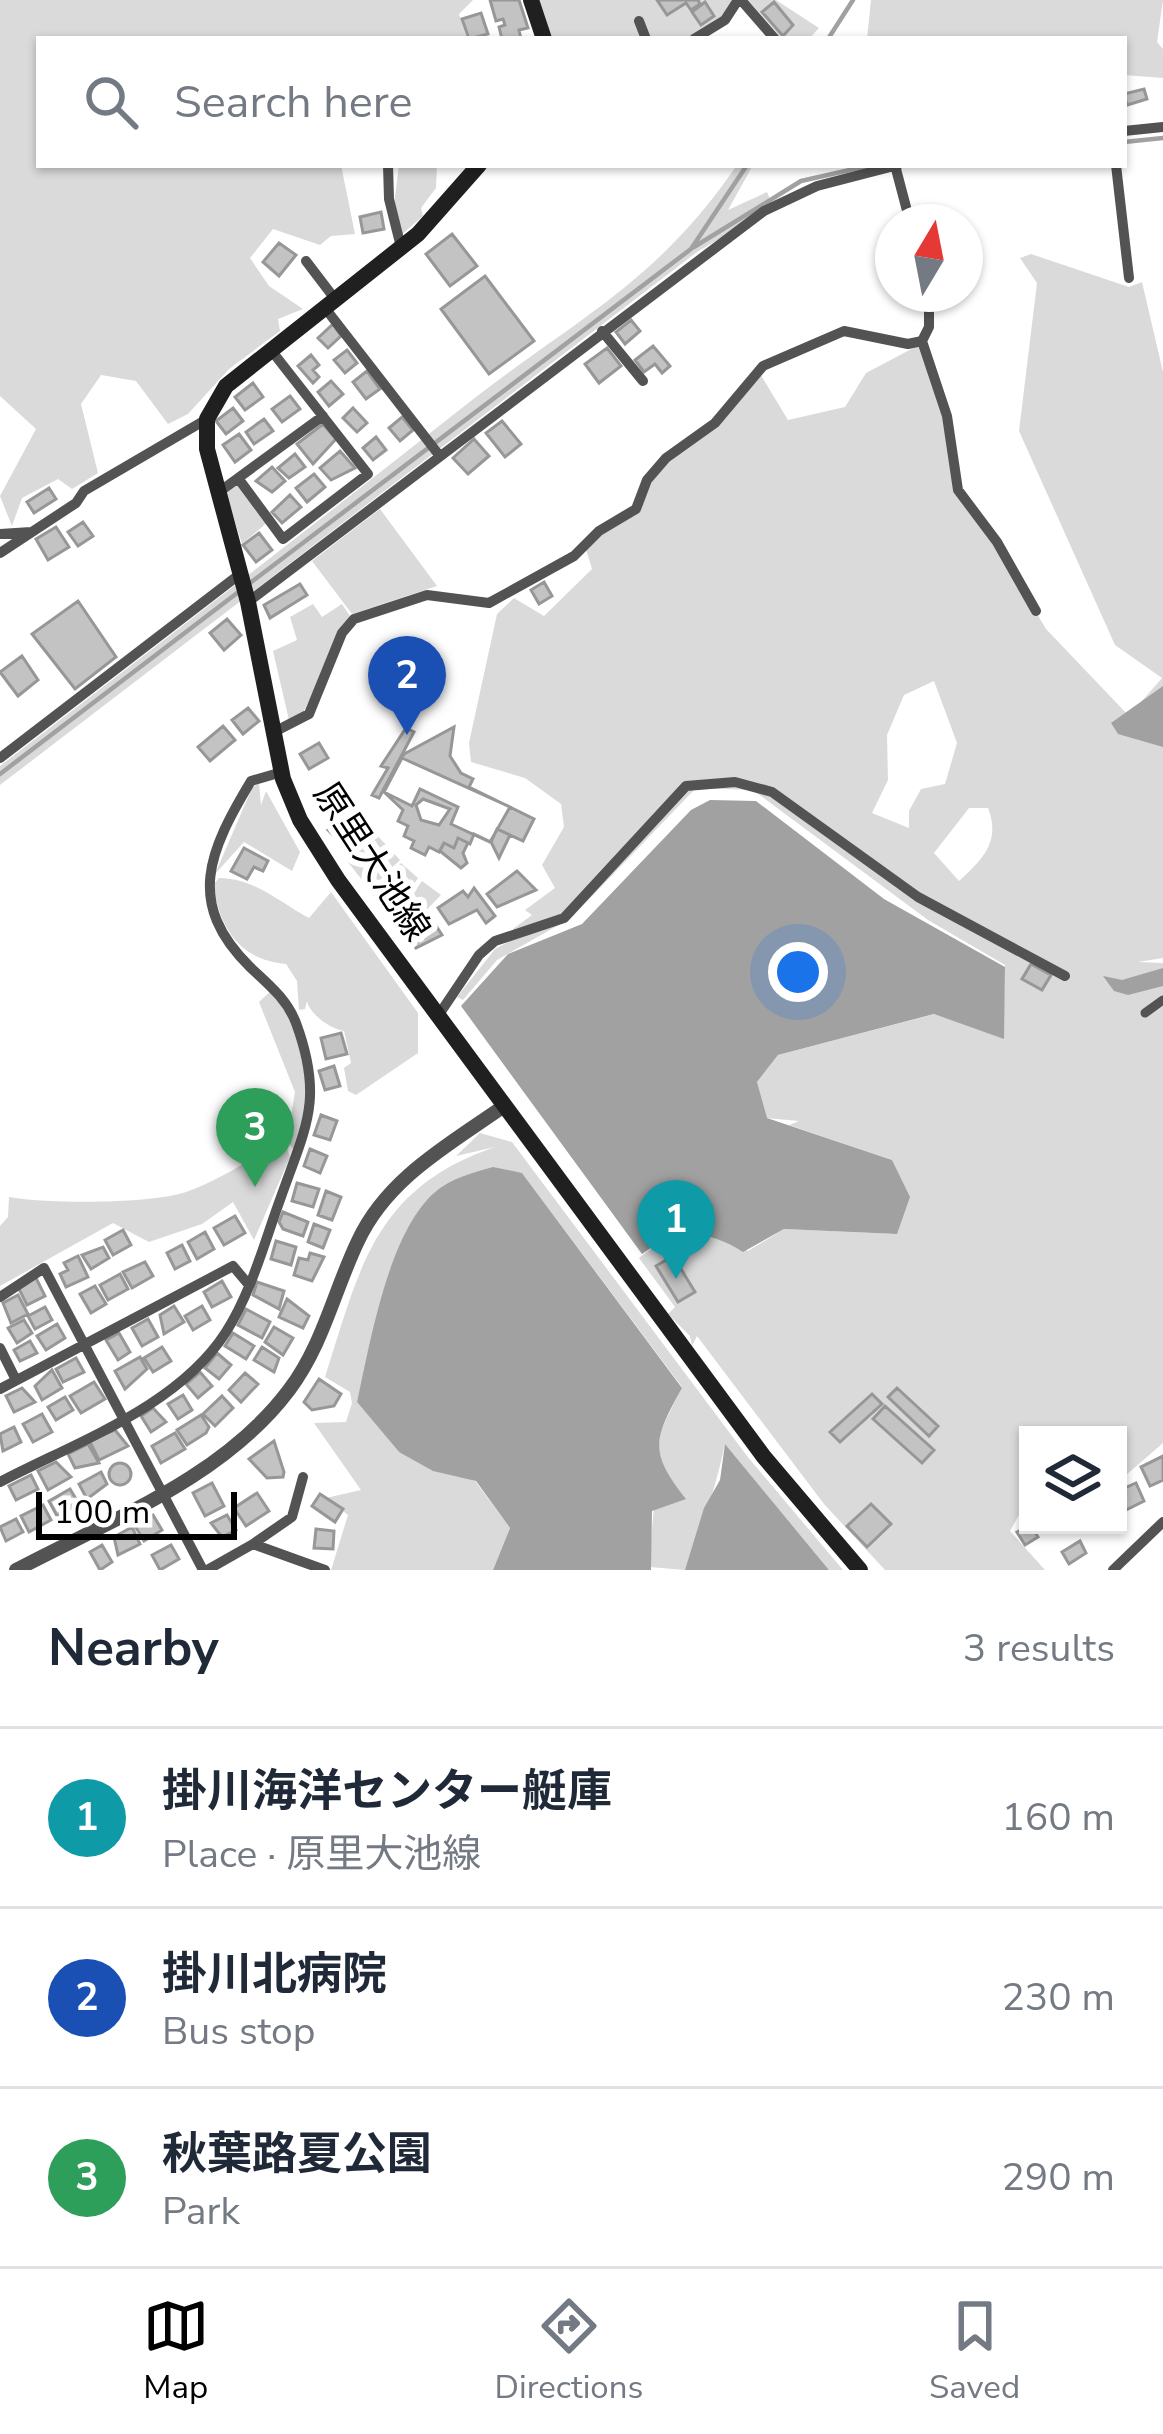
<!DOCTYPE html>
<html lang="en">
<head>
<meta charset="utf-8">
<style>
	body { margin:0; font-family:"Nunito Sans","Noto Sans JP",sans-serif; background:#f2f2f3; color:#1f2937 }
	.controls { position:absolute; right:36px; bottom:36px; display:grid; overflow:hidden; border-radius:0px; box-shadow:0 3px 9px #0004 }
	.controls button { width:108px; height:108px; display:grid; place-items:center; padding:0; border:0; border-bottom:3px solid #e0e1e3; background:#fff; color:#1f2937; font:60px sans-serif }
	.compass { position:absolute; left:875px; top:204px; width:108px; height:108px; border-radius:50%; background:#fff; box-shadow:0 3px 9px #0004; rotate:10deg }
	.scale { position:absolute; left:36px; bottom:30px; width:201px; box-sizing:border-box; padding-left:12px; border:6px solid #000; border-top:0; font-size:33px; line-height:42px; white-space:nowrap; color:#000; -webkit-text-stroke:9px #fff; paint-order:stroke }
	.you { position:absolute; left:798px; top:972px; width:42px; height:42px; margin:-30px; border:9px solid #fff; border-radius:50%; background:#1a73e8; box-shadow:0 0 0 18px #1a73e833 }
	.badge { display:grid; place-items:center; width:78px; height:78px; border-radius:50%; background:#000; color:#fff; font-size:39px; font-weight:700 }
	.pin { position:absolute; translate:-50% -99px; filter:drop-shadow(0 3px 6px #0008) }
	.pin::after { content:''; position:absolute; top:63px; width:42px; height:36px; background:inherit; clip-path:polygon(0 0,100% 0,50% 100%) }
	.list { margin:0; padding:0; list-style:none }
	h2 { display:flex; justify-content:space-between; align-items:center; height:156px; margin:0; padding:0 48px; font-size:51px }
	h2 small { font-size:39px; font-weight:400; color:#747a83 }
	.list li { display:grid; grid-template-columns:78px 1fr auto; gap:36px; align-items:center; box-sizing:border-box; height:180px; padding:0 48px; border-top:3px solid #e0e1e3 }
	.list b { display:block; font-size:45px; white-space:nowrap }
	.list p { margin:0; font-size:39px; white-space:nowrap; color:#747a83 }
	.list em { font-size:39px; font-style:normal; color:#747a83 }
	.icon { flex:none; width:66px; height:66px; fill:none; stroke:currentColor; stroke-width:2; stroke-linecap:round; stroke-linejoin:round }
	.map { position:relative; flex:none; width:1163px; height:1570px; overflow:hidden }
	.search { position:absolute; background:#fff; box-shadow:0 3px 9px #0004; left:36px; right:36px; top:36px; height:132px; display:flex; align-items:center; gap:30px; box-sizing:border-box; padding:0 42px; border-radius:0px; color:#747a83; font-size:45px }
	.sheet { height:696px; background:#fff }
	nav { display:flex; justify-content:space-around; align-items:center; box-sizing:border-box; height:168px; border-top:3px solid #e0e1e3; background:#fff; font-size:33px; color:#747a83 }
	nav a { display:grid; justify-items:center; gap:6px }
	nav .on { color:#000 }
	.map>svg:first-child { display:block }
</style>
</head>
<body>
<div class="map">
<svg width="1163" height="1570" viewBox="0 0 1163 1570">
	<rect width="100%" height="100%" fill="#fff"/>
	<path fill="#dadada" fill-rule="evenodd" d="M0 0H473L459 14 467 39H39V165H341L355 234 331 236 320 245 273 229 250 258 269 286 303 309 278 319 280 331 229 369 188 414 168 424 136 381 101 375 81 404 98 473 72 489 58 479 22 498 12 526 0 496 36 429 0 396Z
		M535 0H738L710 34 692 39H540Z
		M748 0H776L819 28 809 39H782Z
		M871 0H1163L1157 42 1163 49V78L1124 75V39H867Z
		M399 165H437L436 188 421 208 423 216 400 236 393 213Z
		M737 165H753L728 210 767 192 773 207 697 252 0 785V766C156 646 313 526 467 404 575 319 655 285 737 165Z
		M1031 254 1129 287 1142 282 1163 372V958L1138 962 1163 963V1443L1118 1482V1435H1028V1499L1010 1531 1045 1570H885L824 1504 697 1336 692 1346 690 1336 668 1314 675 1307 639 1258C681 1225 702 1228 748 1251L784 1229 897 1234 892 1160 789 1125 799 1121 766 1118 757 1082 778 1055 935 1014 1003 1038 1005 965 928 920 753 790 696 788 571 918 497 960 463 1000 457 997 495 949 515 938 513 929 532 915 525 910 555 888 542 865 564 827 561 804 525 778 471 762 469 743 497 614 514 598 544 616 592 569 585 546 637 506 647 480 717 421 759 372 788 420 845 407 866 373 921 344 941 402 953 473 1046 629 1129 716 1162 678 1115 645 1019 431 1037 283 1020 258ZM934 681 957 743 945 784 921 789 909 811V828L872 813 888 780 887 735 904 695ZM969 808H988C1001 841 983 859 959 881L934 853Z
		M238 478 269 521 242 544 225 489Z
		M380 509 437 586 352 614 312 561Z
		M313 604 322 617 342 604 350 616 304 711 289 720 273 651 297 640 290 617Z
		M259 783 261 805 266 791 300 852 292 871 244 842 215 874 252 788Z
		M375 833 400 860 370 890 347 861Z
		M401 863 418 878 391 919 371 893Z
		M219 878C254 878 279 902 309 918L331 892 418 1013V1053L356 1095 348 1091 344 1068 351 1063 344 1031C331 1029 310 1015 307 1001L305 1009 299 1010 297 981 286 964C240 960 220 929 213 885Z
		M422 881 441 895 404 933 393 922Z
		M271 991 294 1023 311 1103 294 1150 287 1141 295 1092 259 1002Z
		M480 1133 512 1142 747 1456 843 1570H829L725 1444C716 1486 702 1530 685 1570L649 1567 660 1432 682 1387 522 1173 409 1227 381 1304 357 1402 399 1452 475 1481 510 1528 493 1570H331L348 1515 326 1498 361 1490 314 1423 346 1422 352 1403 350 1392 325 1377C360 1267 375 1188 495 1147L456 1156Z
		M284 1139 290 1157 254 1240 233 1202 202 1224 149 1242 113 1223 0 1286V1226L8 1217 9 1197C46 1204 151 1204 186 1192 222 1179 251 1159 284 1139Z"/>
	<path fill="#a1a1a1" d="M1163 686V747L1118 734 1111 723Z
		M710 800 756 801 884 899 1005 967 1004 1039 934 1014 778 1055 757 1082 767 1118 892 1160 910 1197 897 1234 784 1229 743 1252C706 1229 678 1228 642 1254L461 1006 508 954 582 924 691 810Z
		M1163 968V986L1128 995 1114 991 1103 976 1122 980Z
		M493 1167 522 1173 682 1388C653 1440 649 1452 686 1499L652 1511 651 1570H493L510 1528 476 1481 433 1471 399 1452 357 1402C370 1344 388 1234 434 1193 451 1178 472 1173 493 1167Z
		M725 1444 829 1570H685L704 1508 720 1480Z"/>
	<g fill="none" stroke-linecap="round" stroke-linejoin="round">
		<path stroke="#a1a1a1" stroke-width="4.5" d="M828 39 853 0
			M1124 142 1163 138
			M694 247 801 181 872 165
			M250 583 691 249 747 165
			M0 774 241 590"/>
	</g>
	<path fill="#c3c3c3" stroke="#979797" stroke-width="3" fill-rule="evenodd" d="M490 0H519L528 28 519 30 521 39H502L499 27 505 25 503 19 496 21Z
		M657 0H698L700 4 691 10 686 3 667 15Z
		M705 2 714 16 701 25 692 12Z
		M774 2 793 25 783 36 762 12Z
		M481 13 488 34 469 39 462 19Z
		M1144 89 1147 99 1127 105 1124 94Z
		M381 212 384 229 363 233 360 217Z
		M452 234 477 266 450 286 426 254Z
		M279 243 296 255 279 276 263 262Z
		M485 276 534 341 489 374 441 309Z
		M631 320 640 331 625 344 616 332Z
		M333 324 341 336 328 348 318 338Z
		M653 346 670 366 662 373 655 364 644 372 635 360Z
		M607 348 621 366 599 383 585 364Z
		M347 350 357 363 345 373 334 360Z
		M311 355 319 365 313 370 319 377 313 383 298 366Z
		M367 371 380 389 366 399 353 382Z
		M331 381 343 394 329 406 318 392Z
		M253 383 263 397 245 410 235 397Z
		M290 396 300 409 282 422 272 409Z
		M233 408 243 421 226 434 216 421Z
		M353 408 367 423 357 432 343 418Z
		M402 417 413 430 400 441 389 428Z
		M264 419 273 431 254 444 246 432Z
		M502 421 521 444 505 457 486 433Z
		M323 424 336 439 313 464 297 444Z
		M239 434 251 450 235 462 223 445Z
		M376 437 386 450 373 460 363 448Z
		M474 439 489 456 468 474 453 458Z
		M340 451 355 468 331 480 320 468Z
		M295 454 305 467 289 478 278 468Z
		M272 467 285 481 272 492 256 481Z
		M314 474 325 487 307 502 296 488Z
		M49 488 56 499 34 513 27 502Z
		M290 495 301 507 282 523 272 512Z
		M83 522 93 536 78 546 68 532Z
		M56 527 69 547 48 560 36 539Z
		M259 533 272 550 256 562 243 545Z
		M544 582 552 596 539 604 531 590Z
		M300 584 307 595 270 618 264 605Z
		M78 601 116 657 75 689 32 634Z
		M227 619 241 635 224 650 210 633Z
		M22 656 38 680 18 696 0 672Z
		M248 708 259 721 243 734 232 720Z
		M223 726 235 740 210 761 198 747Z
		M454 727 450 756 461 773 473 779 469 787 534 819 523 841 497 829 491 842 474 834 470 844 458 838 454 848 444 843 439 852 429 847 425 855 411 848 414 841 404 836 408 826 398 821 403 810 384 792 404 754ZM423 799 450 809 439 825 421 820 416 805Z
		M406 728 414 732 379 798 372 795 388 768 381 766Z
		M319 743 328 758 309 769 300 754Z
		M402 758 510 807 490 842 451 824 458 807 420 789 412 806 384 792Z
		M343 786 349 797 322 811 316 800Z
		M358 807 370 821 347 838 341 831 334 836 328 830Z
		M497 829 510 835 499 858 491 842Z
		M458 838 468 843 463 853 467 863 461 868 440 851 444 843 454 848Z
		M244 848 268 861 263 871 254 867 247 879 231 871Z
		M517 871 536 890 497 907 487 894Z
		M474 888 495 916 486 923 477 910 449 924 438 908 463 891 468 897Z
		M431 918 442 935 416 948 409 937Z
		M1031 964 1051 975 1042 990 1022 979Z
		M341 1033 347 1054 326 1059 321 1038Z
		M334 1066 340 1086 325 1090 319 1071Z
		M321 1115 337 1121 330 1140 314 1135Z
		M310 1149 327 1156 320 1173 304 1166Z
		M297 1183 319 1189 313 1207 292 1201Z
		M326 1191 341 1197 332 1220 318 1215Z
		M283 1212 308 1222 303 1236 283 1229 279 1222Z
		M235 1216 245 1233 224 1245 214 1228Z
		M314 1224 330 1230 323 1248 308 1242Z
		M123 1230 131 1245 113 1255 105 1240Z
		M205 1232 214 1249 197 1259 188 1242Z
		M276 1241 296 1247 291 1265 271 1259Z
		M182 1245 190 1261 175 1269 167 1253Z
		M103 1247 109 1258 91 1269 82 1255Z
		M310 1253 324 1257 312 1281 294 1275 299 1258 308 1260Z
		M78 1256 88 1277 66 1287 60 1274 68 1270 64 1263Z
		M673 1256 695 1292 678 1302 656 1266Z
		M145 1262 153 1276 132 1288 123 1272Z
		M120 1274 128 1289 108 1300 100 1285Z
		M36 1278 45 1296 27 1305 18 1287Z
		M222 1281 231 1297 212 1307 204 1292Z
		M257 1282 284 1291 279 1309 253 1295Z
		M95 1286 106 1304 91 1313 80 1294Z
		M18 1295 28 1314 11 1323 3 1303Z
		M287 1299 309 1316 303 1328 279 1317Z
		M174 1306 184 1322 164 1334 160 1315Z
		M202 1306 210 1320 193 1330 185 1316Z
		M45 1307 52 1320 35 1329 28 1316Z
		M246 1309 270 1322 262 1338 238 1325Z
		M148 1319 158 1337 142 1346 132 1328Z
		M24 1320 32 1333 17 1343 8 1328Z
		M57 1324 65 1338 46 1350 37 1336Z
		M274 1327 293 1338 283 1355 265 1342Z
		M119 1333 130 1352 118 1360 106 1340Z
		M233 1333 254 1346 246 1359 225 1346Z
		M30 1341 37 1353 20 1361 14 1350Z
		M162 1347 171 1361 153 1372 144 1358Z
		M262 1347 279 1358 274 1372 254 1360Z
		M217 1353 231 1365 219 1379 205 1368Z
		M140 1357 147 1369 125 1389 115 1371Z
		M76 1358 84 1372 63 1382 56 1369Z
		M52 1370 62 1388 42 1400 35 1386Z
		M200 1372 212 1386 198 1398 186 1384Z
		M245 1373 258 1384 241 1402 229 1390Z
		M319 1379 341 1394 334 1406 312 1410 304 1402Z
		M94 1382 105 1399 81 1413 70 1396Z
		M22 1388 35 1402 14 1412 6 1396Z
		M897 1388 938 1426 929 1436 888 1397Z
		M872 1394 882 1404 840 1442 830 1432Z
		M183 1395 192 1410 178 1419 168 1404Z
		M222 1396 233 1408 215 1426 203 1414Z
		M65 1397 73 1410 56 1420 48 1407Z
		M885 1406 934 1450 922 1463 873 1419Z
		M153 1408 166 1422 151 1432 141 1416Z
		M42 1414 52 1432 33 1442 23 1424Z
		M201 1415 209 1427 206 1433 187 1445 177 1430Z
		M14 1427 21 1442 3 1451 0 1434Z
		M115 1430 128 1446 99 1460 89 1440Z
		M175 1433 185 1449 161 1463 152 1446Z
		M274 1441 284 1472 283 1477 267 1478 249 1459Z
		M88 1444 99 1463 75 1468 68 1454Z
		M1163 1456V1480L1150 1486 1141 1467Z
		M56 1462 71 1477 48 1490 38 1471Z
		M109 1474a11 11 0 1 1 22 0a11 11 0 1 1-22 0Z
		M101 1472 107 1484 87 1499 79 1484Z
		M31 1475 38 1489 16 1500 9 1486Z
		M212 1483 224 1506 205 1516 193 1493Z
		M1136 1483 1144 1501 1126 1510 1118 1491Z
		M70 1489 79 1504 57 1516 49 1501Z
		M257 1493 269 1511 246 1526 234 1508Z
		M320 1494 343 1509 335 1522 312 1506Z
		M871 1504 891 1524 867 1547 847 1526Z
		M43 1505 51 1520 29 1532 21 1516Z
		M153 1515 162 1530 144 1541 135 1526Z
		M227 1515 236 1530 222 1537 211 1523Z
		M16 1519 23 1532 6 1541 0 1527Z
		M1031 1525 1038 1537 1025 1545 1017 1532Z
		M132 1527 140 1544 118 1555 114 1537Z
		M316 1529 334 1531 333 1549 314 1548Z
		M1080 1541 1086 1553 1069 1564 1062 1552Z
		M102 1545 112 1562 100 1570 90 1552Z
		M171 1545 179 1559 160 1570 152 1555Z"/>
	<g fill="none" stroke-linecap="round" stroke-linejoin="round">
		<path stroke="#535353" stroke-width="9" d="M1145 1013 1163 1000"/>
		<path stroke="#535353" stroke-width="10" d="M741 0 775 39
			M639 21 646 39
			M694 39 725 20 738 0
			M1124 131 1163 127
			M388 165 389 199 401 247
			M1116 165 1129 278
			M896 169 910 222
			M306 261 335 299
			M325 308 439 455
			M602 331 643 381
			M922 341 947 416 958 490 997 542 1036 611
			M238 478 283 539 368 474 271 350
			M219 492 323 416
			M0 534 31 532
			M0 553 76 503 84 491 207 419
			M248 602 764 211 817 186 898 165
			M274 732 309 714 342 633 354 619 427 595 489 603 574 556 599 531 636 509 647 480 666 458 715 423 763 366 844 331 908 344 922 341 929 327V294
			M0 758 240 574
			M438 1016 479 955 495 941 564 918 686 786 735 782 772 792 918 897 1065 976
			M0 1297 44 1268 203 1570
			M0 1348 16 1380
			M0 1389 233 1266 249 1285
			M0 1482C76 1442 178 1407 226 1332 252 1291 264 1243 281 1197 306 1126 324 1099 296 1023 287 999 268 984 250 967 185 903 209 851 251 781L282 772
			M253 1544 292 1517 303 1477
			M207 1570 253 1544 325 1570
			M1113 1570 1163 1522"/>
		<path stroke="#535353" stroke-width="14" d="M16 1570C110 1520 223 1478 289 1390 323 1345 334 1291 358 1241 387 1178 450 1144 504 1106"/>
		<path stroke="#202020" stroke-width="16" d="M531 0 544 39
			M479 165 418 234 226 386 207 419V449L248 602 283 779 300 820 338 880 764 1457 860 1570"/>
	</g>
	<g text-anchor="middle" stroke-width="12" stroke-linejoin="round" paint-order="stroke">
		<g font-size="36" fill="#000" stroke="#fff">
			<text transform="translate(373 861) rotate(57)" y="13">原里大池線</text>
		</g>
	</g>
</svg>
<div class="controls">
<button><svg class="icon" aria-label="layers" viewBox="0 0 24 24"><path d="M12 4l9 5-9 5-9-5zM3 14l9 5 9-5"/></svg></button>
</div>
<svg class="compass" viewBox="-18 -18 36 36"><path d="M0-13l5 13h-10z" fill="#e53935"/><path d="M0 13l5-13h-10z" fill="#747a83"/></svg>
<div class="scale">100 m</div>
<div class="you"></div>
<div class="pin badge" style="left:676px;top:1279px;background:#0f9aa8">1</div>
<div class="pin badge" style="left:407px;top:735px;background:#1a4fb4">2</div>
<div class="pin badge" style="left:255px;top:1187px;background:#2e9e5b">3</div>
<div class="search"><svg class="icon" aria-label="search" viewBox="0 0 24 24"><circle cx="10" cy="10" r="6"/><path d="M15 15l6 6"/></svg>Search here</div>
</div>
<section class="sheet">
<h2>Nearby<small>3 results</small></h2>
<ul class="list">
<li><span class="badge" style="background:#0f9aa8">1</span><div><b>掛川海洋センター艇庫</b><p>Place · 原里大池線</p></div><em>160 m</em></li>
<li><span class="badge" style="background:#1a4fb4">2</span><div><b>掛川北病院</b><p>Bus stop</p></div><em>230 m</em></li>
<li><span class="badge" style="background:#2e9e5b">3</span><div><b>秋葉路夏公園</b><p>Park</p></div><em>290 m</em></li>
</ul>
</section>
<nav>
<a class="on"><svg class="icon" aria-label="map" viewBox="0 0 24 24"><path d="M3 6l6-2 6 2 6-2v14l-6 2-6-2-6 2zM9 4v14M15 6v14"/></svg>Map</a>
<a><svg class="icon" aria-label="directions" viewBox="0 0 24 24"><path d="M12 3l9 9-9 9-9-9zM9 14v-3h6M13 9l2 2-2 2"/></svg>Directions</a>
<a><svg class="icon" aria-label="saved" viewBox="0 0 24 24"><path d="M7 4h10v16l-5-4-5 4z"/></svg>Saved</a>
</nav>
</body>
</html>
